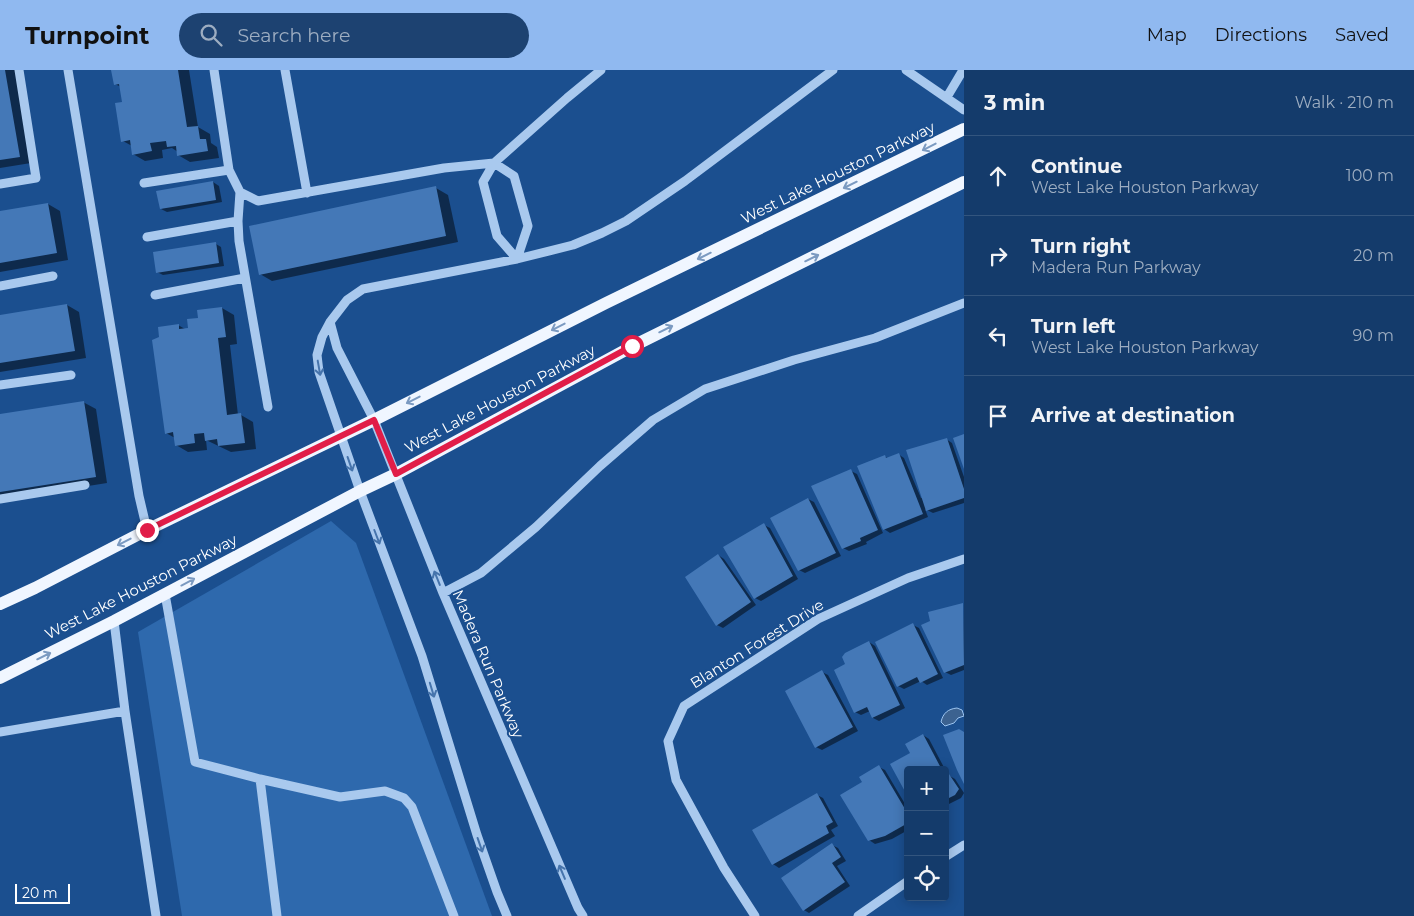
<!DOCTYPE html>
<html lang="en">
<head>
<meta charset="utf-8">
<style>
	body { margin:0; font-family:Montserrat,sans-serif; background:#1d4271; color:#f1f3f6 }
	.controls { position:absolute; right:15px; bottom:15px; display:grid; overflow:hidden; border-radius:5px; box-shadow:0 2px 12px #0003 }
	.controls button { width:45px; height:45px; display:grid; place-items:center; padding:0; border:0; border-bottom:1px solid #33557e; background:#143b6b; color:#f1f3f6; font:25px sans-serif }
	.scale { position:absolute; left:15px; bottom:12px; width:55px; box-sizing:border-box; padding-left:5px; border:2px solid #fff; border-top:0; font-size:14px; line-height:18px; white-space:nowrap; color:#fff; -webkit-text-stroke:4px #1b4f8f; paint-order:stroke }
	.stop { position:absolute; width:15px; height:15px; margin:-11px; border:4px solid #e11d48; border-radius:50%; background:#fff }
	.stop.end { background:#e11d48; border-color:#fff; box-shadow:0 1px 5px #0008 }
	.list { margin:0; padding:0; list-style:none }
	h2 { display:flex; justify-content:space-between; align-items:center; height:65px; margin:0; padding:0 20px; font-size:21px }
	h2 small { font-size:16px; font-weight:400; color:#9dadc1 }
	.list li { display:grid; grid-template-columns:32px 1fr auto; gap:15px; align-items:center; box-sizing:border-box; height:80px; padding:0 20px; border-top:1px solid #33557e }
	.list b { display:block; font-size:19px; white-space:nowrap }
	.list p { margin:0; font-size:16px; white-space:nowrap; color:#9dadc1 }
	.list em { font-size:16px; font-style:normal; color:#9dadc1 }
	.icon { flex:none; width:28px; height:28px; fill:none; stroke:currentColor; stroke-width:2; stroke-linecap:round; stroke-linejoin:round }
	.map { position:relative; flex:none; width:964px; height:846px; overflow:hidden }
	header { display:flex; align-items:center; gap:30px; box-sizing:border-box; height:70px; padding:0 25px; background:#90b9f0; color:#111 }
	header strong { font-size:24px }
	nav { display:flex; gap:28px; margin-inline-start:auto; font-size:18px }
	.search { width:350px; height:45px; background:#1d4271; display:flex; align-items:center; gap:12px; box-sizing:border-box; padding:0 18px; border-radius:28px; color:#9dadc1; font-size:19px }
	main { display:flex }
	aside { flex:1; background:#143b6b }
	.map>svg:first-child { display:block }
</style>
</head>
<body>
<header>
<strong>Turnpoint</strong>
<div class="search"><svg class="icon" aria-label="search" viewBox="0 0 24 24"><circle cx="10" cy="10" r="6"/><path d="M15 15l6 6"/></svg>Search here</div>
<nav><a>Map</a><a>Directions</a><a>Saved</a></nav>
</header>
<main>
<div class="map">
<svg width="964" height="846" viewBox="0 0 964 846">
	<rect width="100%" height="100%" fill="#1b4f8f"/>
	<path fill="#2e69ad" d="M331 451 356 473 492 846H182L138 562Z"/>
	<path fill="#3c6290" stroke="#9cc4f0" d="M957 638 962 640 964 646 958 648 954 653 945 656 941 652C943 643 948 639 957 638Z"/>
	<path fill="#0007" d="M0 0H15L31 93 0 98Z
		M112 0H189L198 57 210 64 211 73 217 77 219 88 190 92 178 85V82L172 78 162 80 163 88 145 91 133 84 132 76 123 71V33L121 17 115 14Z
		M213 112 219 116 222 132 167 142 161 139Z
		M436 118 448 125 458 172 272 211 260 204Z
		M48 134 60 141 68 190 0 202V143Z
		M216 174 221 177 224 196 163 205 157 202Z
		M67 235 79 242 86 288 0 302V246Z
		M222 238 234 245 237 274 230 275 238 345H241L253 352 256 379 231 382 206 370 207 380 188 382 176 375 175 368 166 363 178 255 185 259H189L199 249Z
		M83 332 96 339 107 413 0 430V345Z
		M946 369 952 373 964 407V433L933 443 925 439 928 447 890 463 884 459V387L888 388 898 384 904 388 921 428H923Z
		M851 401 857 404 883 463 866 472 867 474 849 481 843 478Z
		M808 429 814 432 841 486 805 503 799 500Z
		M764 455 770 458 798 509 761 531 755 528Z
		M718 485 724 489 756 535 723 558 717 555Z
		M963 534 964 600 951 605 945 602 930 543Z
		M913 555 919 558 943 608 927 615 921 611 904 619 898 616Z
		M869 572 875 576 905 638 879 651 873 648 870 641 861 645 855 642 847 594Z
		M822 602 828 605 858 661 822 680 816 677Z
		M923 665 929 669 948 705 955 709 964 723 961 728 945 736V700H908L892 694 911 683Z
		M879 697 885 700 908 739V760L892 769 875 774 869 770Z
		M817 725 823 728 838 756 831 760 835 766 779 798 773 794 754 760Z
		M832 775 838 778 846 791 837 796 850 816 809 843 804 840Z"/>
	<path fill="#4478b7" d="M0 0H5L20 87 0 90Z
		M111 0H178L187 57 198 56 200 69H206L208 81 177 86 176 76 167 77 166 71 150 73 152 81 132 85 130 70 121 72 115 33 122 32 119 14 114 15Z
		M213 111 216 130 160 139 156 121Z
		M436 116 446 166 259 205 249 156Z
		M48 133 57 183 0 193V141Z
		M216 172 219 193 156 203 153 182Z
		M67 234 75 281 0 293V245Z
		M222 237 226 267 218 268 227 345 241 343 245 373 218 376 217 369 205 371 204 363 194 364 195 373 175 376 173 362 165 364 152 270 159 267 158 257 179 254V259L188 258 187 249 198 248 197 240Z
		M84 331 96 407 0 422V344Z
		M964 364V399L953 368Z
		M947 368 964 419V428L926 441 906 380Z
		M899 383 923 444 883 460 857 396 885 385 886 388Z
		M851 399 878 460 860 468 861 471 842 479 811 416Z
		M808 428 836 483 798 501 770 448Z
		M764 453 793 506 754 529 723 477Z
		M718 484 751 532 716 556 685 507Z
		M963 533 964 595 944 603 921 555 930 551 928 542Z
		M913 553 938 604 920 613 917 607 897 617 875 572Z
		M869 571 900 635 872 648 867 637 854 643 834 600 845 594 842 587 845 583Z
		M822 600 853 657 815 678 785 621Z
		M959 659 964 662V714L957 700 943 665Z
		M923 664 942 700H908V727L890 694 910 683 905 674Z
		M879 695 908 744V753L885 766 868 771 840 725 862 712 859 707Z
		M945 702 949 704 959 719 955 725 945 730Z
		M817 723 833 752 826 756 829 763 772 795 752 760Z
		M832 773 841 787 832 793 845 812 803 841 781 808Z"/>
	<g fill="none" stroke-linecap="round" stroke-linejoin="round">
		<path stroke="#a9c9ee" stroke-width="9" d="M68 0 139 426 147 460
			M214 0 229 100 240 122 258 131 444 98 494 93 567 28 601 0
			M285 0 307 123
			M906 0 964 40
			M947 27 963 0
			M494 93 514 106 528 156 517 189 497 166 483 112Z
			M144 113 229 100
			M0 114 36 108 19 0
			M240 122 238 151 239 171 268 337
			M147 167 238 151
			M0 216 53 206
			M155 225 245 208
			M330 252 337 278 374 350 443 523 578 838 583 846
			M0 315 71 305
			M0 429 85 415
			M443 523 481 503 536 457 600 396 653 350 705 319 794 290 875 268 964 233
			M165 524 195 692 260 709 277 846
			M125 641 156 846
			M0 662 125 641 114 551
			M260 709 340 727 385 721 404 728 412 737 454 846
			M945 787 964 775
			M507 846 497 822 477 765 422 586 360 421 319 302 317 285 322 267 330 252 347 230 363 219 517 189 573 175 602 163 626 151 685 111 833 0
			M755 846 724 798 676 710 668 671 684 636 818 549 908 508 964 489
			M858 846 908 811"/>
		<path stroke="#f0f6ff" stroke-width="12" d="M0 534 35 518 147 460 374 350 606 233 964 59
			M0 608 114 551 360 421 396 404 633 276 964 112"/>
	</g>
	<defs><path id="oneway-shaft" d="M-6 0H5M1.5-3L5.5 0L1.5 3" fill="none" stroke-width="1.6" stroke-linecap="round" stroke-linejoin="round" transform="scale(1.25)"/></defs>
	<g stroke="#7b9ac1">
		<use href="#oneway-shaft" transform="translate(929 77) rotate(153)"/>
		<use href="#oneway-shaft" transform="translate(850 115) rotate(154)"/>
		<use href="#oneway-shaft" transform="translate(704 186) rotate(154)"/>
		<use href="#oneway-shaft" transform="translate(812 188) rotate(-26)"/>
		<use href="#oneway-shaft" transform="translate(558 257) rotate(153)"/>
		<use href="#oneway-shaft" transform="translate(666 259) rotate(-26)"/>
		<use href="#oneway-shaft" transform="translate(413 330) rotate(153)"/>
		<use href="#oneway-shaft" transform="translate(124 472) rotate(153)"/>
		<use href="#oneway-shaft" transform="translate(188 512) rotate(-28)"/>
		<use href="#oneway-shaft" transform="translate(44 586) rotate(-26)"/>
	</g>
	<g stroke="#4674ac">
		<use href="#oneway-shaft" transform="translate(319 298) rotate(80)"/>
		<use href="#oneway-shaft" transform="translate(350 394) rotate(71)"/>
		<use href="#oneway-shaft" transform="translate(377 467) rotate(69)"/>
		<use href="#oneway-shaft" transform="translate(437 508) rotate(-112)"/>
		<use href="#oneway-shaft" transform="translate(432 620) rotate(73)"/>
		<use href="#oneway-shaft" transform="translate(480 775) rotate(71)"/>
		<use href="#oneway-shaft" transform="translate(562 802) rotate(-113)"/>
	</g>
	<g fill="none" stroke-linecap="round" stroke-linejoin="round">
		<path stroke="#e11d48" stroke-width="6" d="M147 460 374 350 396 404 632 276"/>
	</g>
	<g text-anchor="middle" stroke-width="4" stroke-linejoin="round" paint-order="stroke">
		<g font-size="15" fill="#fff" stroke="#1b4f8f">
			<text transform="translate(838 103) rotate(-26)" y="5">West Lake Houston Parkway</text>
			<text transform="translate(500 329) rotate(-28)" y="5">West Lake Houston Parkway</text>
			<text transform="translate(141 517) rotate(-27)" y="5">West Lake Houston Parkway</text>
			<text transform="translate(757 574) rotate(-32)" y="5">Blanton Forest Drive</text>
			<text transform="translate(488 594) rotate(67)" y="5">Madera Run Parkway</text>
		</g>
	</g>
</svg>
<div class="controls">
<button>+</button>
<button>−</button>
<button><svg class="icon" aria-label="locate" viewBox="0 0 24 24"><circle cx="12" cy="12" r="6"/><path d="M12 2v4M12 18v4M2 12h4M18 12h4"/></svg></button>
</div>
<div class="scale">20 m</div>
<div class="stop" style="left:632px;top:276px"></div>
<div class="stop end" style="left:147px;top:460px"></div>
</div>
<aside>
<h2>3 min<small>Walk · 210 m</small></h2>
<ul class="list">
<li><svg class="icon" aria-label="ahead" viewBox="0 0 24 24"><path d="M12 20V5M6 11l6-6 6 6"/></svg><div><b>Continue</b><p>West Lake Houston Parkway</p></div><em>100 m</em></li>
<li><svg class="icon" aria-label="right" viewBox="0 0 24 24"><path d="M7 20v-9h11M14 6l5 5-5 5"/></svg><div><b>Turn right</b><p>Madera Run Parkway</p></div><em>20 m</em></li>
<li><svg class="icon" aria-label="left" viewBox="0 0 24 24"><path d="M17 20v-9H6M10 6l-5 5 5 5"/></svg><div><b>Turn left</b><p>West Lake Houston Parkway</p></div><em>90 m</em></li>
<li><svg class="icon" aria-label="arrive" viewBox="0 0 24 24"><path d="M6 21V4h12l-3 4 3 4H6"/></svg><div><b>Arrive at destination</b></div></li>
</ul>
</aside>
</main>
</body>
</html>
